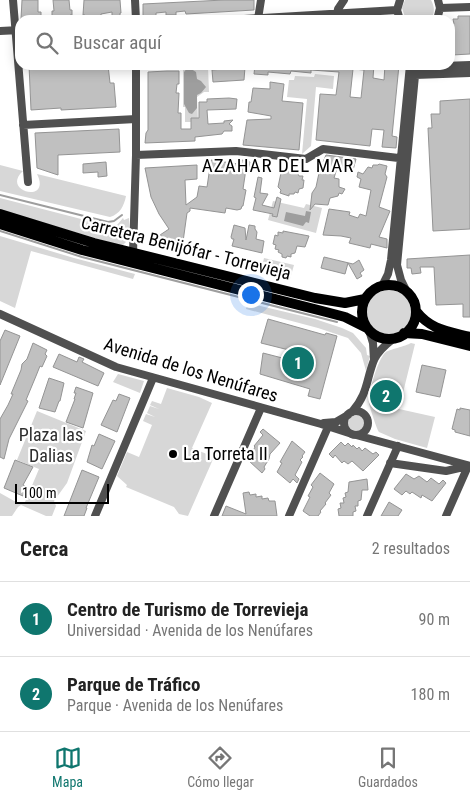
<!DOCTYPE html>
<html lang="es">
<head>
<meta charset="utf-8">
<style>
	body { margin:0; font-family:"Roboto Condensed",sans-serif; background:#f6f6f6; color:#222 }
	.scale { position:absolute; left:15px; bottom:12px; width:94px; box-sizing:border-box; padding-left:5px; border:2px solid #000; border-top:0; font-size:14px; line-height:18px; white-space:nowrap; color:#000; -webkit-text-stroke:4px #fff; paint-order:stroke }
	.you { position:absolute; left:250px; top:294px; width:18px; height:18px; margin:-12px; border:4px solid #fff; border-radius:50%; background:#1a73e8; box-shadow:0 0 0 8px #1a73e833 }
	.badge { display:grid; place-items:center; width:32px; height:32px; border-radius:50%; background:#0f766e; color:#fff; font-size:16px; font-weight:700 }
	.pin { position:absolute; translate:-50% -50%; border:2px solid #fff; box-shadow:0 1px 5px #0006 }
	.list { margin:0; padding:0; list-style:none }
	h2 { display:flex; justify-content:space-between; align-items:center; height:65px; margin:0; padding:0 20px; font-size:21px }
	h2 small { font-size:16px; font-weight:400; color:#767676 }
	.list li { display:grid; grid-template-columns:32px 1fr auto; gap:15px; align-items:center; box-sizing:border-box; height:75px; padding:0 20px; border-top:1px solid #e0e0e0 }
	.list b { display:block; font-size:19px; white-space:nowrap }
	.list p { margin:0; font-size:16px; white-space:nowrap; color:#767676 }
	.list em { font-size:16px; font-style:normal; color:#767676 }
	.icon { flex:none; width:28px; height:28px; fill:none; stroke:currentColor; stroke-width:2; stroke-linecap:round; stroke-linejoin:round }
	.map { position:relative; flex:none; width:470px; height:516px; overflow:hidden }
	.search { position:absolute; background:#fff; box-shadow:0 2px 12px #0003; left:15px; right:15px; top:15px; height:55px; display:flex; align-items:center; gap:12px; box-sizing:border-box; padding:0 18px; border-radius:15px; color:#767676; font-size:19px }
	.sheet { height:215px; background:#fff }
	nav { display:flex; justify-content:space-around; align-items:center; box-sizing:border-box; height:70px; border-top:1px solid #e0e0e0; background:#fff; font-size:14px; color:#767676 }
	nav a { display:grid; justify-items:center; gap:2px }
	nav .on { color:#0f766e }
	.map>svg:first-child { display:block }
</style>
</head>
<body>
<div class="map">
<svg width="470" height="516" viewBox="0 0 470 516">
	<rect width="100%" height="100%" fill="#fff"/>
	<path fill="#d7d7d7" d="M405 0H431C435 7 435 14 430 20H406L402 8Z
		M185 65H193V68L208 67 209 92H204L197 97 198 122H185V107H183V68H185Z
		M315 74 334 76 333 89 316 87 311 146 302 154 307 99 287 97 289 80H294L295 76 314 77Z
		M0 165 23 171C0 192 52 204 37 174L126 196C124 206 120 214 110 217L0 191Z
		M0 198 112 227 116 231 119 228 117 225 123 218 124 220 129 218 130 238 122 246 0 210Z
		M273 201 304 208 306 204 322 208 316 233 268 220Z
		M0 236 74 258 135 274 133 279 31 251 15 308 0 301Z
		M264 258 294 265 290 279 261 271Z
		M367 312a22 22 0 1 1 44 0a22 22 0 1 1-44 0Z
		M248 303 315 319 342 328 353 333 366 348 367 355 370 356 366 371 361 353 348 338 318 328 246 309Z
		M411 343 415 344 399 409 435 417 427 448 395 439 379 432C377 430 369 405 369 403 368 393 378 358 386 352 388 350 406 346 411 343Z
		M118 374 144 381 140 393 113 382Z
		M167 388 199 397 212 403 192 448 214 457 188 516 179 514 174 507 126 487 127 485 117 476 127 452 139 457 152 425 143 421 146 414 155 417 147 413 150 406 159 409 150 405 152 401 161 404Z
		M37 411 86 431 67 483 54 501 56 506 52 516H46L21 505 18 507 12 516H0V493L16 502H25L39 469 17 460Z
		M348 423a9 9 0 1 1 18 0a9 9 0 1 1-18 0Z"/>
	<path fill="#9e9e9e" d="M188 67 196 72 197 79 201 81 206 87 201 93 197 95V108L192 114 189 113 184 104V72Z
		M306 211 311 212 309 223 306 222 303 226 284 221 286 212 305 216Z"/>
	<g fill="none" stroke-linecap="round" stroke-linejoin="round">
		<path stroke="#9e9e9e" stroke-width="2" d="M0 195 108 222 114 221 122 215
			M0 231 82 257 337 322"/>
	</g>
	<path fill="#c0c0c0" stroke="#949494" fill-rule="evenodd" d="M22 0H38V12H41V18H39V20L21 19Z
		M53 0H69L70 10H72V15H70V18L55 19 54 17H52V11H54Z
		M84 0H120L121 13H120V16L112 17V12L101 14V16L85 17V15H83Z
		M224 0H254V10L186 14 185 11 176 12V15H166V12L156 13V16H143V4Z
		M458 16H470V54L452 55 450 53V24H454L453 19H458Z
		M29 65H108L110 83H114L116 107 61 110V108L31 110Z
		M255 65H374L373 78 384 80 385 65H399L392 136 397 137 396 148 382 147 384 130 372 129 370 146 316 140 320 94 336 95 339 72 311 70V73L291 71 290 74 268 72V75L254 74ZM353 69 364 70 361 98 350 97Z
		M245 67 244 80 213 82 212 70Z
		M167 71H179V84H177L176 93H179L178 113H181V129H191V118H199V102H207V99L229 98 237 99 236 109 207 110 208 124 224 123V121L233 120 229 124 232 126V131H224L222 134 195 137V141L145 143 146 133 148 130V72Z
		M270 82 284 84 282 101 303 103 299 150 243 145 247 120 271 119V116L248 112 249 102H251L253 88 270 89Z
		M470 99V229L433 231 428 128H432L431 114H440V101Z
		M119 129 120 152 58 155V175L37 168 35 133Z
		M326 155 356 159 353 170 337 168 334 178 339 179V187L345 189 342 194 339 193 338 196 330 198 328 205 315 204 310 210 312 193 316 187 319 173 324 174 325 163 323 162Z
		M211 160 238 164 239 161H241L242 160 250 162 249 169H246L243 189 246 190 243 206H242L241 209 237 210 226 208 225 213 190 208V211L187 213 182 249 172 244 160 235 169 229 159 214 151 197 145 168 197 165V179L185 180 186 205 197 197 199 186 207 187Z
		M106 162 107 176 98 177V172L83 173V164Z
		M379 164 387 166 385 174 387 177 379 207 390 211 379 237 387 239V248L371 244 370 248 349 243 351 238 341 236 323 235 329 209 350 212 349 215 358 218 360 214 366 216 371 190 359 187 361 179 357 177 358 172 363 174 368 167 372 168 373 165H378Z
		M282 168 297 172 299 176H303L302 180H304L303 188 299 189 298 193 295 192 294 194H289V196L280 193 281 190 278 187Z
		M258 177 262 178 260 193 268 194 262 205 274 208 277 197 281 199 277 217 272 216 273 214 253 210 256 198 254 197Z
		M234 225 245 228 246 240 249 225 255 226V229L257 232 256 239 264 241 262 253 232 246 234 239H232L231 237Z
		M283 231 309 236 305 247 297 246 295 253 291 254V257L287 256 286 258 282 257V254L278 252 279 250 275 249 276 245 273 244 275 235 278 236V232L283 233Z
		M470 255V317H463V304L436 305 434 267H420L421 273 412 274 411 268H407V259Z
		M324 257 353 264 359 260 364 270 360 273 362 276 357 279 348 263 345 274 321 268Z
		M268 319 325 335 326 333 337 336 320 399 308 396 310 389 260 374 263 353 294 361 297 352 261 343Z
		M5 330 20 336 0 385V341Z
		M33 343 47 350 45 354 47 356 42 367 40 366 36 376 26 400 28 401 9 439 4 459 0 457V419L8 405 13 394H11L21 370 22 364 27 359Z
		M59 354 77 362 79 357 84 359 82 362 104 373 98 386 53 367Z
		M422 365 446 370 440 397 416 392Z
		M49 378 64 383 60 401H59L55 412 39 408Z
		M76 387 93 393 83 428 66 422 75 399H74L76 393H74Z
		M119 394 130 398 117 432 101 425 113 400 116 401Z
		M460 408 470 410V436L455 432V430L452 429 457 409 460 410Z
		M263 429 280 443 270 454 269 459 264 467 265 469 262 473 249 461 252 459 250 456 255 447 254 446 263 435 260 432Z
		M99 434 115 441 102 469 87 462 92 445 94 446Z
		M292 441 305 452 302 456 303 457 300 460 302 462 295 475 299 479 297 483 293 479 290 483 277 472 282 463 280 462Z
		M341 442 345 446 348 443 352 447 353 445 357 449 359 447 362 451 365 448 373 454 376 452 379 455 363 471 352 461 348 464 344 461 342 463 335 455 333 458 329 454Z
		M15 460 33 467 23 485 25 486 23 496 4 488Z
		M82 470 99 477 86 508H87L84 516H64Z
		M320 473 334 484 329 493 331 495 325 503 326 504 320 511 321 512 318 516H310L303 511 310 497 308 496 313 487 311 485Z
		M406 474 414 479 419 476 427 482 431 478 439 484 443 480 446 483 432 501 422 495 421 498 412 492 410 494 406 491 402 495 394 489Z
		M367 479 368 490H362L361 500 358 501V506H355L356 511 353 512V516H339L338 509 341 508 340 503H344L343 498 346 497 345 493 348 492 349 482Z
		M249 492 250 495 256 494V497L262 496V499L268 498 269 501H275L277 516H222L226 506 246 514 243 493Z
		M389 502 402 510 398 516H381Z"/>
	<g fill="none" stroke-linecap="round" stroke-linejoin="round">
		<path stroke="#505050" stroke-width="8" d="M13 0 28 182
			M135 0 136 20
			M400 0 397 10 400 20
			M440 8 470 7
			M337 14 338 9 344 0
			M258 19 261 0
			M228 20 397 10
			M437 20 440 8 438 0
			M0 31 20 30
			M416 67 470 65
			M413 72 415 75 470 73
			M23 125 136 119
			M136 155 236 151 306 159 323 149 407 159
			M133 253 136 155V65
			M382 286 388 274 391 260 410 65
			M407 292 401 280 397 265 416 65
			M0 314 116 367 321 424 352 434
			M369 330 373 343 374 360
			M344 423a12 12 0 1 1 24 0a12 12 0 1 1-24 0Z
			M352 412C368 394 366 380 374 360 378 351 385 345 393 339
			M324 423 336 422 348 415
			M356 435 470 466
			M390 463 446 471 468 466
			M95 516 153 378
			M214 516 261 408
			M289 516 328 427
			M367 516 398 446
			M446 516 468 466"/>
		<path stroke="#000" stroke-width="10" d="M0 214 94 243 315 298 345 303 365 299
			M0 224 82 250 326 312 345 317 367 328
			M362 312a27 27 0 1 1 54 0a27 27 0 1 1-54 0Z
			M416 311C431 330 447 331 470 337
			M404 333 422 334 470 346"/>
	</g>
	<circle fill="#000" stroke="#fff" stroke-width="2" cx="173" cy="454" r="5"/>
	<g text-anchor="middle" stroke-width="4.5" stroke-linejoin="round" paint-order="stroke">
		<g font-size="18" fill="#000" stroke="#fff">
			<text transform="translate(186 248) rotate(14)" y="6">Carretera Benijófar - Torrevieja</text>
			<text transform="translate(191 370) rotate(17)" y="6">Avenida de los Nenúfares</text>
		</g>
		<g font-size="18" fill="#2e2e2e" stroke="#fff">
			<text x="51" y="441">Plaza las<tspan x="51" dy="21">Dalias</tspan></text>
		</g>
		<g font-size="18" fill="#000" stroke="#fff" text-anchor="start">
			<text x="183" y="460">La Torreta II</text>
		</g>
		<g font-size="19" letter-spacing="1" fill="#000" stroke="#fff">
			<text x="278" y="172">AZAHAR DEL MAR</text>
		</g>
	</g>
</svg>
<div class="scale">100 m</div>
<div class="you"></div>
<div class="pin badge" style="left:298px;top:363px">1</div>
<div class="pin badge" style="left:386px;top:396px">2</div>
<div class="search"><svg class="icon" aria-label="search" viewBox="0 0 24 24"><circle cx="10" cy="10" r="6"/><path d="M15 15l6 6"/></svg>Buscar aquí</div>
</div>
<section class="sheet">
<h2>Cerca<small>2 resultados</small></h2>
<ul class="list">
<li><span class="badge">1</span><div><b>Centro de Turismo de Torrevieja</b><p>Universidad · Avenida de los Nenúfares</p></div><em>90 m</em></li>
<li><span class="badge">2</span><div><b>Parque de Tráfico</b><p>Parque · Avenida de los Nenúfares</p></div><em>180 m</em></li>
</ul>
</section>
<nav>
<a class="on"><svg class="icon" aria-label="map" viewBox="0 0 24 24"><path d="M3 6l6-2 6 2 6-2v14l-6 2-6-2-6 2zM9 4v14M15 6v14"/></svg>Mapa</a>
<a><svg class="icon" aria-label="directions" viewBox="0 0 24 24"><path d="M12 3l9 9-9 9-9-9zM9 14v-3h6M13 9l2 2-2 2"/></svg>Cómo llegar</a>
<a><svg class="icon" aria-label="saved" viewBox="0 0 24 24"><path d="M7 4h10v16l-5-4-5 4z"/></svg>Guardados</a>
</nav>
</body>
</html>
